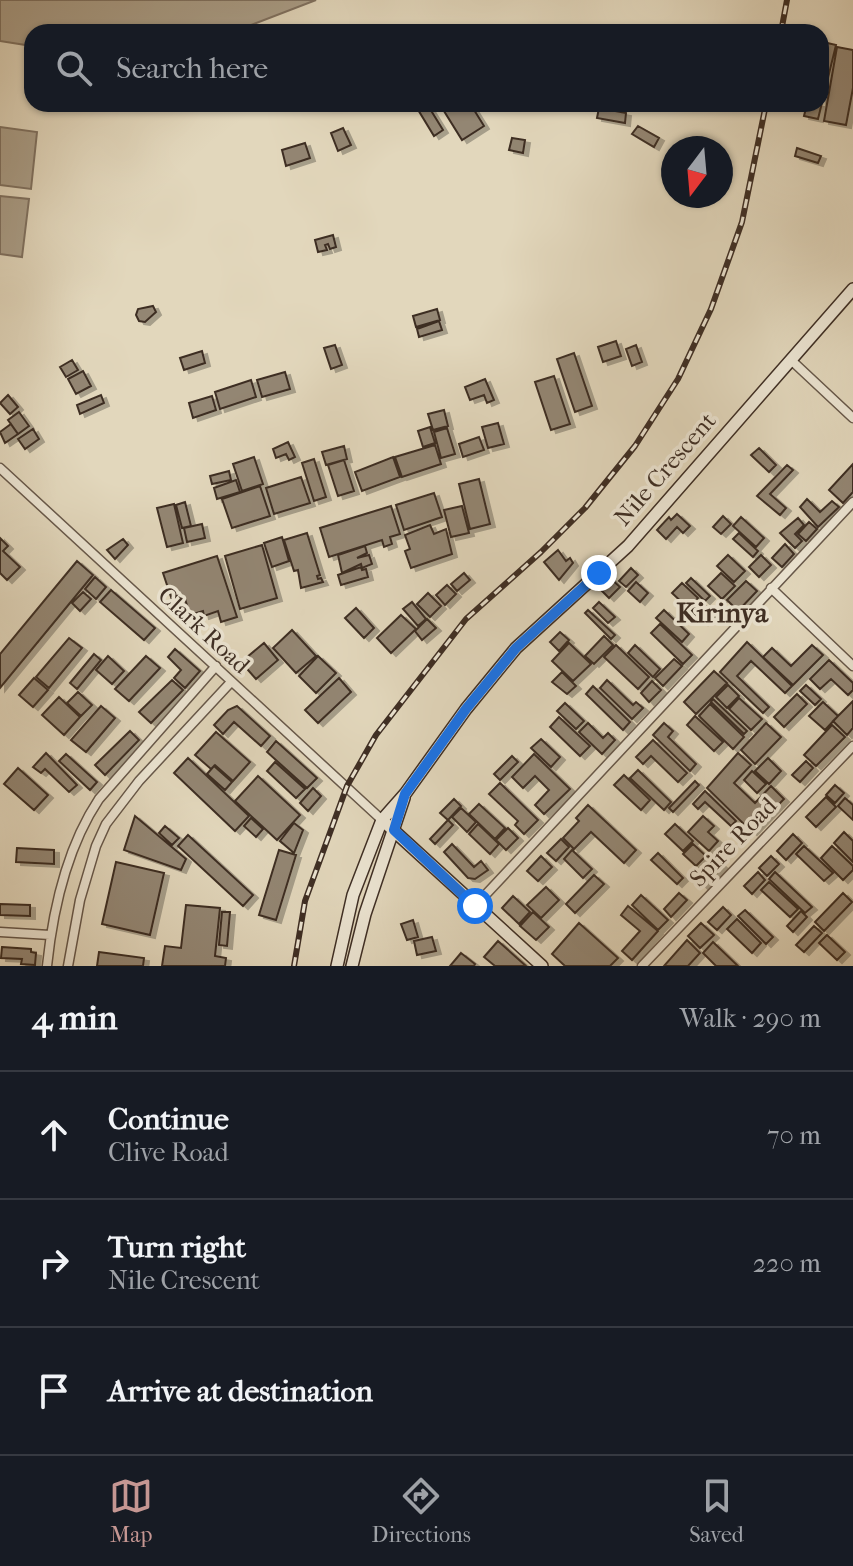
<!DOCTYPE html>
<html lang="en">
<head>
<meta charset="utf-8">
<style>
	body { margin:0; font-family:"IM FELL French Canon",serif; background:#20242c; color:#f1f3f6 }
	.compass { position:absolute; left:661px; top:136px; width:72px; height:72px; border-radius:50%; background:#171b24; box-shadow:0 2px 6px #0004; rotate:196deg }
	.stop { position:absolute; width:24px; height:24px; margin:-18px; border:6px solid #1a73e8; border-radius:50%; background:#fff }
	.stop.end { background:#1a73e8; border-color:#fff; box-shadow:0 2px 8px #0008 }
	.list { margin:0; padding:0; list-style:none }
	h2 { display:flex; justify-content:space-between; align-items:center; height:104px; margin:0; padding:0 32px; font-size:34px }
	h2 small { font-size:26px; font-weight:400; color:#9ea1a6 }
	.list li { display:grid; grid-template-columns:52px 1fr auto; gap:24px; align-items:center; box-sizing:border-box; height:128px; padding:0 32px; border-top:2px solid #363941 }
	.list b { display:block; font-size:30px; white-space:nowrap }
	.list p { margin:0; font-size:26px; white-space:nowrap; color:#9ea1a6 }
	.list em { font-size:26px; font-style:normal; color:#9ea1a6 }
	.icon { flex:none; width:44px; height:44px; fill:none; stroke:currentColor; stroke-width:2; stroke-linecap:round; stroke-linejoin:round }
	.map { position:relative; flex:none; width:853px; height:966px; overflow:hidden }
	.search { position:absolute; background:#171b24; box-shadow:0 2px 6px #0004; left:24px; right:24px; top:24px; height:88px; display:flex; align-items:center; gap:20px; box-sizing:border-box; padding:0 28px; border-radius:24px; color:#9ea1a6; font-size:30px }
	.sheet { height:488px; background:#171b24 }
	nav { display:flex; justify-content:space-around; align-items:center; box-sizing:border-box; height:112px; border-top:2px solid #363941; background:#171b24; font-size:22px; color:#9ea1a6 }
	nav a { display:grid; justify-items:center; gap:4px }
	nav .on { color:#c59692 }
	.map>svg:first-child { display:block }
</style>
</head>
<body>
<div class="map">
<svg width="853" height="966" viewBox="0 0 853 966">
	<defs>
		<filter id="shadow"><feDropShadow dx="5" dy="3" stdDeviation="0" flood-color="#0004"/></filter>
	</defs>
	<rect width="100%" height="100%" fill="#e2d7bc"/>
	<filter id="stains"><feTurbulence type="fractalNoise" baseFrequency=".0025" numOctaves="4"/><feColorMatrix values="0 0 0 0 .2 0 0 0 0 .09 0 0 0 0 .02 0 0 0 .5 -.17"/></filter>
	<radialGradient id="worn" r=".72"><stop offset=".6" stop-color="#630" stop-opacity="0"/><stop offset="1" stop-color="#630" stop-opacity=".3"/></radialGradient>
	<path fill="#aa9e88" stroke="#7f7160" stroke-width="2" d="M0 0H316L233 32H32V46L0 41Z
		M0 127 37 132 31 189 0 185Z
		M0 196 29 199 22 257 0 254Z"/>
	<path fill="#938673" stroke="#3e2e24" stroke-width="2" filter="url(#shadow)" d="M823 42 836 45 818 119 804 116 807 104H821Z
		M837 47 853 50V88L846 125 824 121Z
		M424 104H427L443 130 434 136 417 108Z
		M456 104 462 110 471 105 484 126 462 140 444 111Z
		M599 108 626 113 625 123 597 118Z
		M638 126 659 138 654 147 632 134Z
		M343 128 351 145 338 151 331 133Z
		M512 138 525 140 523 153 509 150Z
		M305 143 310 158 286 166 282 150Z
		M797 148 821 156 818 163 795 156Z
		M333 235 336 247 330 249 328 244 325 245 327 250 318 252 315 240Z
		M153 306 156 312 145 322 139 321 136 315 138 309Z
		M437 309 440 320 416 327 413 316Z
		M439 321 442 330 419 337 417 329Z
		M616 341 621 356 603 362 598 347Z
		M335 345 342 365 331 369 324 348Z
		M636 345 642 362 632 366 626 349Z
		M202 351 205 363 184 370 180 358Z
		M574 353 592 406 575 412 557 359Z
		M72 360 78 370 66 377 60 367Z
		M83 371 91 386 76 394 68 379Z
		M285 372 290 389 262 397 257 380Z
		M554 376 570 424 551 430 535 382Z
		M485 379 494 400 487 403 484 395 470 400 465 387Z
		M251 380 256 397 220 409 215 392Z
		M8 395 18 407 10 414 0 403Z
		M101 395 104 403 80 414 77 405Z
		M212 396 216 410 193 418 189 403Z
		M444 410 448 426 433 430 428 414Z
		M19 412 29 426 18 434 8 420Z
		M498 423 504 444 488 448 482 427Z
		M11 424 18 434 5 443 0 432Z
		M430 427 435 443 423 447 418 431Z
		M447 428 455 454 441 458 434 432Z
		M33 429 39 439 25 449 18 439Z
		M479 437 484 450 463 457 459 444Z
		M288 442 295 457 289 460 286 454 276 458 273 449Z
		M435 445 441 464 402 477 395 457Z
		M344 446 347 459 326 465 322 452Z
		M759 448 776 465 769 472 751 455Z
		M254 457 263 484 242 491 233 464Z
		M393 457 400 477 362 491 355 472Z
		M314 459 326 497 314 501 302 463Z
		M344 460 354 491 338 496 328 465Z
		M853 464V492L843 503 829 490Z
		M787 465 793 470 770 494 786 508 780 515 757 496Z
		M229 471 231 480 212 484 210 476Z
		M301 477 310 503 274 514 266 488Z
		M479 479 490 524 470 529 459 484Z
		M236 480 240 492 217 499 214 488Z
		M260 486 270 516 232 528 222 499Z
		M434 493 442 517 404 530 396 505Z
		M807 499 820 512 832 501 839 507 818 527 800 507Z
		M185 502 191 526 182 528 176 505Z
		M174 504 183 543 167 547 157 508Z
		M391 506 400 534 390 537 392 544 384 547 382 540 329 557 320 528Z
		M462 506 469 533 451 537 444 510Z
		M677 514 690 526 683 533 677 527 666 539 657 530 669 517 671 520Z
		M723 516 731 524 721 534 713 527Z
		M741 517 764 538 756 547 733 526Z
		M798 518 804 525 795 534 802 541 795 548 780 533Z
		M809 522 817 529 806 541 798 534Z
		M202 524 205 538 187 542 184 528Z
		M430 525 434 534 446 529 452 554 411 568 405 551 410 549 405 535Z
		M307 533 320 575 317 576 318 579 321 578 323 582 301 588 298 570 294 571 284 540Z
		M739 533 758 551 753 557 733 539Z
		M282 537 289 561 272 567 264 543Z
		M0 538 8 546 3 551 20 567 7 580 0 573Z
		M123 539 128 545 115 559 107 550Z
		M785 544 794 554 782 567 772 558Z
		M262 545 277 598 240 609 225 556Z
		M365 546 367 553 357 558 369 555 372 564 362 568 361 564 342 573 338 555Z
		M558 550 566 561 570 558 573 563 559 580 544 562Z
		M728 555 745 571 734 582 717 566Z
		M761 555 771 565 759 577 749 567Z
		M217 556 237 617 221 622 218 611 204 616 203 611 190 615 185 599 173 603 163 573Z
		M77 561 93 575 0 688V654Z
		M361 567 362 570 366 569 368 577 341 585 338 575Z
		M631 568 638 575 626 587 619 581Z
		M464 573 470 580 457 591 451 584Z
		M721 573 735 586 722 599 708 586Z
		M95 577 106 587 96 599 85 589Z
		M610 578 620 587 609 598 600 589Z
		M691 578 710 596 705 601 686 583Z
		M746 581 757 591 738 611 727 600Z
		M636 582 648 593 640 602 628 591Z
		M682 583 698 598 688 608 672 593Z
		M447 585 456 594 445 605 436 595Z
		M111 590 155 628 144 640 100 602Z
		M83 592 91 599 80 611 72 603Z
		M428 593 441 606 430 617 417 604Z
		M412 602 426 619 418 626 403 609Z
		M599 602 615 617 608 623 593 608Z
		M700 602 712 613 703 622 691 611Z
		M356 608 374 628 364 638 345 618Z
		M588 610 615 635 611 639 585 613Z
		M664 610 689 634 682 642 656 618Z
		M401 615 416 629 391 653 377 638Z
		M427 619 436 628 422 640 415 631Z
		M660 624 692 655 683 664 651 633Z
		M292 630 316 656 296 673 273 648Z
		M560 632 569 640 559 651 550 642Z
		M604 636 613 645 594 664 585 656Z
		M69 638 82 648 49 688 36 677Z
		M747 642 792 686 785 693 751 661 737 676 769 707 763 713 720 672Z
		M264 643 278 660 256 679 241 662Z
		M569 643 591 664 573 681 552 661Z
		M616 645 649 677 638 689 604 657Z
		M635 645 660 669 653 677 628 653Z
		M812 645 823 655 793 685 763 657 772 648 791 666Z
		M175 649 200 671 185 688 174 678 181 670 168 657Z
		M94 654 101 660 77 689 70 683Z
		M108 656 124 671 112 684 96 670Z
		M146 656 160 668 129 701 115 689Z
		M318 656 336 673 316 693 299 676Z
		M674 659 682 666 663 686 655 678Z
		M829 660 853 683V690L848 695 831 679 820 689 810 679Z
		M714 671 727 683 696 714 684 702Z
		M562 672 576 686 567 694 552 682Z
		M34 678 48 690 33 707 19 695Z
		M339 678 351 692 318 723 305 710Z
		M172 680 183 690 151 723 139 712Z
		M607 680 633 705 636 702 643 708 632 719 600 688Z
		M652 681 661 690 649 702 641 693Z
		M728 685 739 696 727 708 716 697Z
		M806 685 821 699 815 705 800 691Z
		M593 686 630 722 623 730 586 694Z
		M78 692 92 705 81 716 67 703Z
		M797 694 807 704 784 727 774 717Z
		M59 697 80 717 64 735 42 715Z
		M739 698 762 719 751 730 729 709Z
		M713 699 747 731 744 734 711 702Z
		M853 701V728L847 735 833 721Z
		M823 702 838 716 825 730 809 716Z
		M565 703 584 721 576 729 557 711Z
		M710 704 744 737 733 749 699 716Z
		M101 706 115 718 86 752 71 740Z
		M237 706 270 736 261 746 234 722 223 734 214 725 228 710Z
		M695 716 723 742 714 751 687 725Z
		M559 717 590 746 580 756 550 727Z
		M588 723 603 738 608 733 615 740 602 754 579 732Z
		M664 723 673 731 668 737 696 764 690 771 653 735Z
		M766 723 781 737 755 764 741 750Z
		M832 725 845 737 816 766 804 755Z
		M130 731 139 740 105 775 95 765Z
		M216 732 250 762 233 781 215 765 211 769 195 755Z
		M541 739 560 757 551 767 531 748Z
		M653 740 687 773 678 782 651 756 643 764 636 757Z
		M276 741 317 778 307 788 267 752Z
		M46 753 77 785 69 792 45 769 41 773 33 767Z
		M738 753 751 765 734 783 755 803 771 786 784 799 752 832 707 788Z
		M66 754 97 782 90 790 59 761Z
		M534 754 570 789 544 814 535 805 549 790 535 776 523 788 512 777Z
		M512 756 518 762 500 780 494 774Z
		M188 758 249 816 235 831 174 773Z
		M768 758 781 771 769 784 755 771Z
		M806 761 813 768 800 782 792 775Z
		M275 762 305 789 296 798 267 771Z
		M214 766 232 782 225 790 207 774Z
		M18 768 48 795 34 810 4 784Z
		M638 770 671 802 664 810 630 778Z
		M752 771 766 784 757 793 744 780Z
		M624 775 650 800 641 810 614 785Z
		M258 776 300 815 277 840 235 801Z
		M695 781 699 785 673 812 669 808Z
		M500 783 538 820 524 834 515 825 518 821 489 794Z
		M835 785 844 793 835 803 826 795Z
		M313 788 321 796 308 811 300 803Z
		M705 791 736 821 731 826 705 802 698 809 693 804Z
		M826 797 836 807 816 827 806 817Z
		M845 798 853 805V820L838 806Z
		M454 799 461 806 448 820 440 813Z
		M479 804 505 828 495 839 469 814Z
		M588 805 636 850 624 863 591 832 574 849 563 838 579 821 576 818Z
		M461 808 476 822 467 832 452 817Z
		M135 816 186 859 181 870 124 850Z
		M703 816 714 826 708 832 718 841 709 851 688 832Z
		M251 818 263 829 256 837 244 826Z
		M448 820 453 825 435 844 430 839Z
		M294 823 303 830 294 853 280 841Z
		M478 824 499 844 490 854 469 834Z
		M675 824 693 841 683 851 665 834Z
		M165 826 179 838 172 845 159 833Z
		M508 828 518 838 506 850 496 840Z
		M844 832 853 841V862L834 843Z
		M793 834 802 843 786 860 777 851Z
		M188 835 253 895 243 906 178 846Z
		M561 839 569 847 556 861 547 853Z
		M452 844 474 867 481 861 488 870 475 879 468 878 444 852Z
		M693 844 706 856 696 866 683 854Z
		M804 846 833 873 824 881 796 854Z
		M832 846 853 866V870L843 880 821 858Z
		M17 848 54 850V864L16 862Z
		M279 850 296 855 276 920 259 915Z
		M572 850 592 869 583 878 564 859Z
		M658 853 683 878 677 884 651 860Z
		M541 856 552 867 538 881 527 871Z
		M771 856 779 864 767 876 759 868Z
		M713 857 723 866 703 886 693 876Z
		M116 862 164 873 150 935 102 924Z
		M758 872 765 880 752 894 744 886Z
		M775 872 812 907 805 913 769 879Z
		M594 875 604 884 575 913 566 904Z
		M769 882 798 909 790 917 761 890Z
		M546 887 559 900 541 918 527 905Z
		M679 893 687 900 671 917 664 909Z
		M843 893 852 902 824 931 815 922Z
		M641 895 668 920 658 930 632 905Z
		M513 896 530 912 519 924 502 908Z
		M0 904 30 905V916L0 915Z
		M186 905 220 908 215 956 226 958 225 966H162L165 946 181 948Z
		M628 906 658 931 632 960 622 951 640 931 621 915Z
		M723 907 731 915 717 930 708 922Z
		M745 910 773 937 766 944 738 916Z
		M801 911 807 917 793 932 787 926Z
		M222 912H230L227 946 219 945Z
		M533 912 549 927 536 940 520 926Z
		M737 919 761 943 752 953 727 929Z
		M413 920 418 937 407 940 401 924Z
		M579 923 618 958 610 966H565L552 954Z
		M701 923 714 935 700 948 688 936Z
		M814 926 822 933 804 952 796 945Z
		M827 935 845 952 837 960 819 943Z
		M432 937 436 951 417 955 414 941Z
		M687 940 700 953 688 966H664Z
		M498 941 526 966H495L484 957Z
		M713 942 738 966H716L703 953Z
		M2 947 31 949V952L36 953 35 965 21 964 22 959 1 958Z
		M99 952 144 958 143 966H97Z
		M461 953 475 964 474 966H450Z"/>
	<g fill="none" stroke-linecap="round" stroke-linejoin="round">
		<defs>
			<path id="street" d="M791 360 853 418
				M0 468 382 820
				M771 588 853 666
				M475 906 853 502
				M0 932 50 935
				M47 966C53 909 67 847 99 799L216 666
				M68 966 80 900 96 846 106 824 139 781 231 682
				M642 966 853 746"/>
			<path id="secondary" d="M382 820 542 966
				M337 966 353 895 382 820 405 794 466 709 516 648 628 546 853 289
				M352 966 365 914 404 798"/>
		</defs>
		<use href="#street" stroke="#67584a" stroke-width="11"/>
		<use href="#secondary" stroke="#3e2e24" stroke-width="14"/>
		<use href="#street" stroke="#ece5d3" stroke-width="8"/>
		<use href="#secondary" stroke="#ece5d3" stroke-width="11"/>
		<defs>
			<path id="rail" d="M781 32 787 0
				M294 966 305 901 347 786 376 735 466 619 541 552 585 508 635 446 678 379 711 309 742 222 766 104"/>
		</defs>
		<use href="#rail" stroke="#3e2e24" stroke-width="6"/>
		<use href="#rail" stroke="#ece5d3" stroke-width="3" stroke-dasharray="9" stroke-linecap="butt"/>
	</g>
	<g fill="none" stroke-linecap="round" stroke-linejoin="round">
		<path stroke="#1a73e8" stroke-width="10" d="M475 906 394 830 405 794 466 709 516 648 599 573"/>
	</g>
	<g text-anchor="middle" stroke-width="7" stroke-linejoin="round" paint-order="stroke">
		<g font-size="24" fill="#3e2e24" stroke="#ece5d3">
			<text transform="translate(665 469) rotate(-49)" y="8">Nile Crescent</text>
			<text transform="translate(204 630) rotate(43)" y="8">Clark Road</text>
			<text transform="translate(733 842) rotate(-46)" y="8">Spire Road</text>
		</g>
		<g font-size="28" font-weight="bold" fill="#3e2e24" stroke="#ece5d3">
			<text x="722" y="622">Kirinya</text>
		</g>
	</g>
	<rect width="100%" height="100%" filter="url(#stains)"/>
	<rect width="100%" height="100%" fill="url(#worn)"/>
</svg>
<svg class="compass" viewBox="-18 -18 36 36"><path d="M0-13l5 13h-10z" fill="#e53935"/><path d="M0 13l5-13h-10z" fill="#9ea1a6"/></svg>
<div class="stop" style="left:475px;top:906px"></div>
<div class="stop end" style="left:599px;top:573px"></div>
<div class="search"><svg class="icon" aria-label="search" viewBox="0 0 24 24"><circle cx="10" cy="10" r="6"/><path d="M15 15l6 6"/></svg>Search here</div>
</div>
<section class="sheet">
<h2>4 min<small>Walk · 290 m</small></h2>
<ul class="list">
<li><svg class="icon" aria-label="ahead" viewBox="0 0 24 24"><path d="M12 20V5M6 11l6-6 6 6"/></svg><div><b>Continue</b><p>Clive Road</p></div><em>70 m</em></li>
<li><svg class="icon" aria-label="right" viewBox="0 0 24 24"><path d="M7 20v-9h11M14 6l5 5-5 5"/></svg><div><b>Turn right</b><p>Nile Crescent</p></div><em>220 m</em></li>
<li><svg class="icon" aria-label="arrive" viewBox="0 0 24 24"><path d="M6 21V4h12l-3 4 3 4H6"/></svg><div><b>Arrive at destination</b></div></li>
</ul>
</section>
<nav>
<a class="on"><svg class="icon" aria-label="map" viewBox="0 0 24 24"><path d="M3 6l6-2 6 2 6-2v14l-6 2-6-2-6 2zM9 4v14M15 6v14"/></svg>Map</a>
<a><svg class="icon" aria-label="directions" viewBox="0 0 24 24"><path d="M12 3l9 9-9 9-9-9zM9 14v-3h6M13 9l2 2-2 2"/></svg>Directions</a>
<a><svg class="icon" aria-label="saved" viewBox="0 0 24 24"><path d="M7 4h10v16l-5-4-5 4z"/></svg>Saved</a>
</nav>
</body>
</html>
